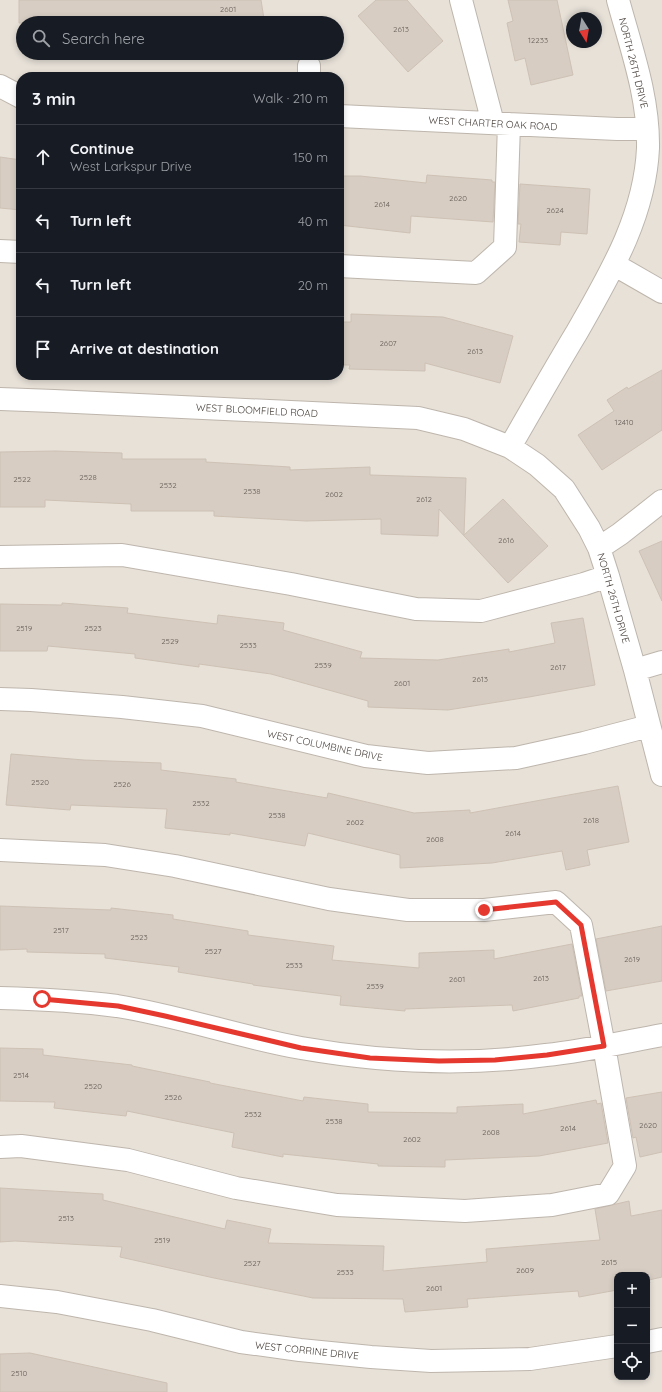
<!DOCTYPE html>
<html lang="en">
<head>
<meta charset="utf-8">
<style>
	body { margin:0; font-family:Quicksand,sans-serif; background:#20242c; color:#f1f3f6 }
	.controls { position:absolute; right:12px; bottom:12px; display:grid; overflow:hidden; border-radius:8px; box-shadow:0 2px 6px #0003 }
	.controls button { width:36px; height:36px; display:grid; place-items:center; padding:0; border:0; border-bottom:1px solid #363941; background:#171b24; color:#f1f3f6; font:20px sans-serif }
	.compass { position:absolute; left:566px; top:12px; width:36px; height:36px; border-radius:50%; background:#171b24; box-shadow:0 2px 6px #0003; rotate:169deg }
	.stop { position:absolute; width:12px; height:12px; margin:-9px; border:3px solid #e5382f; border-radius:50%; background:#fff }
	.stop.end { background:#e5382f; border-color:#fff; box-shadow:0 1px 4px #0008 }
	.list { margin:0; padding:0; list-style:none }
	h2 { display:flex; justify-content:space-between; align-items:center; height:52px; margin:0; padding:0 16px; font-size:17px }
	h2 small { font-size:13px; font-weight:400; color:#9ea1a6 }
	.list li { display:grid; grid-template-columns:26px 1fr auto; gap:12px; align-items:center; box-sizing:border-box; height:64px; padding:0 16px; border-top:1px solid #363941 }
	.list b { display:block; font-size:15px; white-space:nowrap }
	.list p { margin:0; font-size:13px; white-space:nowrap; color:#9ea1a6 }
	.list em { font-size:13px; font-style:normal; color:#9ea1a6 }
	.icon { flex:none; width:22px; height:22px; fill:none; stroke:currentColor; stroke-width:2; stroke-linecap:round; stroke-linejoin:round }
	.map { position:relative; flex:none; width:662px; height:1392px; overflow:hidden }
	.search { position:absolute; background:#171b24; box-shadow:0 2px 6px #0003; left:16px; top:16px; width:328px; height:44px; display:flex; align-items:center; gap:10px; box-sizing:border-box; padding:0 14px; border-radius:22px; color:#9ea1a6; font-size:15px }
	.panel { position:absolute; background:#171b24; box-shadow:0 2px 6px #0003; left:16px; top:72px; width:328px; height:308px; border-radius:16px }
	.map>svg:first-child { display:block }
</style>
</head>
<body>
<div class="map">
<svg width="662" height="1392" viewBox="0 0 662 1392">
	<rect width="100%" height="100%" fill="#f3efea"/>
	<path fill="#e7e1d8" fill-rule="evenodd" d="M0 0H662V1392H0ZM572 18H596V42H572ZM23 23H337V53H23ZM21 77H339V375H21ZM617 1275H647V1377H617Z"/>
	<path fill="#d7cdc3" stroke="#cec1b4" d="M19 0H261L264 19 244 23H19Z
		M376 0H407L443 41 408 72 358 16Z
		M508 0H557L573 75 531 85 525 58 515 61 507 23 513 21Z
		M0 157 21 160V210L0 208Z
		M427 175 492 180V182H495L493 222 411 216 410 233 339 225V176H360L426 183Z
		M520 184 590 189 587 234 561 232 560 245 519 242 521 224H518Z
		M351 314 443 317 513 336 500 383 425 363V371L349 369 350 365H339V322H351Z
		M662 370V430L602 470 578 435 614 411 607 400 627 387 628 389Z
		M55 451 122 453V459H206V462L290 467V470L370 467V475L466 478 464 535 503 499 548 546 508 583 439 509 438 536 381 534V519L306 521 214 516V511H131V504L45 500V507H0V452Z
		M662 541V601L639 551Z
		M62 603 128 608 127 613 217 624 218 615 284 623 283 630 362 652 360 658 438 660 509 649V652L555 643 551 623 583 618 595 685 529 697 448 710 368 707V701L271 674 199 664V667L135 658V654L48 646 47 651H0V604L62 605Z
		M11 754 84 760 161 763V770L236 779V782L327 798 328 793 414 813 470 810V813L618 786 629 842 587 850 590 865 566 870 562 851 492 863 400 868V855L308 833 305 846 230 833V835L165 828 167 809 71 805 70 810 6 805Z
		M0 906 111 910V908L173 915V919L248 931V935L334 946 332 960 419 968V953L494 950V959L572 944 582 996H579V998L513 1011 512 1005 405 1009V1011L340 1005 341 996 253 985V984L178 972 179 967 105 958V954L27 952V949L0 950Z
		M662 926V981L606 991 596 939Z
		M0 1048 43 1049V1055L132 1065V1066L210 1082V1083L303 1101 304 1097 368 1104V1112L457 1113V1107L523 1104V1114L596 1100 597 1104 601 1103 608 1143 539 1156 445 1160V1167L378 1166V1164L283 1154V1157L232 1147 234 1133 127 1111 126 1116 54 1108 55 1102 0 1101Z
		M662 1092V1152L640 1157 636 1137 633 1138 626 1098Z
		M0 1188 103 1194V1200L225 1229 227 1220 271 1229 268 1243 384 1246 383 1271 487 1262 486 1249 600 1240 595 1209 629 1201 631 1216 662 1210V1277L649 1280 650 1283 647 1284V1275H617V1290L579 1297 578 1291 467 1299 468 1307 405 1312 403 1299 313 1298 214 1278 120 1257 122 1247 15 1241 0 1242Z
		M30 1353 167 1383V1392H0V1354Z"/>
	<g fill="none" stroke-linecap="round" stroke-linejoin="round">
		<defs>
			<path id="minor" d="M461 0 493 123
				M309 77V66
				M0 86 21 97
				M339 116 617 129H647
				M0 251 21 252
				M615 265 662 292
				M339 266 476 273 505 247 509 124
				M0 399 54 401 418 418 464 429 510 447 537 465 564 489 589 528 599 548 608 576 635 670 662 775
				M510 447C532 409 554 370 577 332 610 274 645 216 648 148 649 97 631 48 618 0
				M599 548 620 534 662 501
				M0 557 122 555 291 584 416 609 481 611 584 584 608 576
				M635 670 662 662
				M0 699 31 700 122 707 202 716 366 756 428 763 516 758 584 743 649 726
				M0 850 105 855 175 866 329 899 408 910H484L556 902 581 925 604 1046 625 1166 608 1194 552 1205 465 1211 337 1205 236 1188 128 1160 21 1146 0 1147
				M0 998C39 999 79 1001 117 1006 180 1016 239 1037 301 1048 381 1062 465 1066 546 1055 585 1051 624 1042 662 1035
				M0 1296 57 1302 152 1320 241 1342 300 1350 371 1357 431 1361 530 1359 617 1346
				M647 1342 662 1339"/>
		</defs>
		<use href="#minor" stroke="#beb6ad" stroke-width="24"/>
		<use href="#minor" stroke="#fff" stroke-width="22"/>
	</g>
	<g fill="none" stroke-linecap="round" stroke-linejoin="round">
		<path stroke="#e5382f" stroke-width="5" d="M42 999 118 1006 165 1016 301 1048 370 1058 439 1061 495 1060 547 1055 604 1046 581 925 556 902 484 910"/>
	</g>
	<g text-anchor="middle" stroke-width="3.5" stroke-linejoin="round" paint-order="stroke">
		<g font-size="8" fill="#6a625c">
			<text x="228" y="12">2601</text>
			<text x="401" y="32">2613</text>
			<text x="538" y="43">12233</text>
			<text x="458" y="201">2620</text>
			<text x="382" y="207">2614</text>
			<text x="555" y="213">2624</text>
			<text x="388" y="346">2607</text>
			<text x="475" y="354">2613</text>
			<text x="624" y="425">12410</text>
			<text x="88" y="480">2528</text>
			<text x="22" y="482">2522</text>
			<text x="168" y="488">2532</text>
			<text x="252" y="494">2538</text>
			<text x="334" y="497">2602</text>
			<text x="424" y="502">2612</text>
			<text x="506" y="543">2616</text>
			<text x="24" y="631">2519</text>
			<text x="93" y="631">2523</text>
			<text x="170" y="644">2529</text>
			<text x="248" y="648">2533</text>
			<text x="323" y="668">2539</text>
			<text x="558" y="670">2617</text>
			<text x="480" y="682">2613</text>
			<text x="402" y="686">2601</text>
			<text x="40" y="785">2520</text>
			<text x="122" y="787">2526</text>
			<text x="201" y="806">2532</text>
			<text x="277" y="818">2538</text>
			<text x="591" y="823">2618</text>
			<text x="355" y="825">2602</text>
			<text x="513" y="836">2614</text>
			<text x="435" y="842">2608</text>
			<text x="61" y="933">2517</text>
			<text x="139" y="940">2523</text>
			<text x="213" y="954">2527</text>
			<text x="632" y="962">2619</text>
			<text x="294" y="968">2533</text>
			<text x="541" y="981">2613</text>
			<text x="457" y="982">2601</text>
			<text x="375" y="989">2539</text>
			<text x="21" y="1078">2514</text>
			<text x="93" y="1089">2520</text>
			<text x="173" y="1100">2526</text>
			<text x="253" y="1117">2532</text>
			<text x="334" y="1124">2538</text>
			<text x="648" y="1128">2620</text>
			<text x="568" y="1131">2614</text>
			<text x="491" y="1135">2608</text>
			<text x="412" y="1142">2602</text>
			<text x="66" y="1221">2513</text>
			<text x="162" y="1243">2519</text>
			<text x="609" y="1265">2615</text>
			<text x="252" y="1266">2527</text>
			<text x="525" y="1273">2609</text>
			<text x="345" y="1275">2533</text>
			<text x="434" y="1291">2601</text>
			<text x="19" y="1376">2510</text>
		</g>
		<g font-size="10" fill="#463f39" stroke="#fff">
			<text transform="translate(634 63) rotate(76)" y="4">NORTH 26TH DRIVE</text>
			<text transform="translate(493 123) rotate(3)" y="4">WEST CHARTER OAK ROAD</text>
			<text transform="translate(257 410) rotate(3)" y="4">WEST BLOOMFIELD ROAD</text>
			<text transform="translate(614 598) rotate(74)" y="4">NORTH 26TH DRIVE</text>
			<text transform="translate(325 745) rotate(12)" y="4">WEST COLUMBINE DRIVE</text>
			<text transform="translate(307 1350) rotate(6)" y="4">WEST CORRINE DRIVE</text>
		</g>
	</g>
</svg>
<div class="controls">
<button>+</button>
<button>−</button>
<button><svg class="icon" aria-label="locate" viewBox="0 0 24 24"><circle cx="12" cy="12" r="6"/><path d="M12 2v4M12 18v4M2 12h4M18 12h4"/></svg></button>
</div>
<svg class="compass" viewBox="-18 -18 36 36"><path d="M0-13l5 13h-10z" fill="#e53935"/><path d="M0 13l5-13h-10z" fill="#9ea1a6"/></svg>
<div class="stop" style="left:42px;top:999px"></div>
<div class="stop end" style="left:484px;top:910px"></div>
<div class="search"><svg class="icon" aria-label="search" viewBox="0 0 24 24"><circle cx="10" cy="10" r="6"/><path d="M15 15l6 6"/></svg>Search here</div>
<section class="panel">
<h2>3 min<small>Walk · 210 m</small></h2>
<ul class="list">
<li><svg class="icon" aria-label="ahead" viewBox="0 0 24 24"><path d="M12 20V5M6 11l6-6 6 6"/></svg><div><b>Continue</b><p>West Larkspur Drive</p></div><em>150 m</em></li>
<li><svg class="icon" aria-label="left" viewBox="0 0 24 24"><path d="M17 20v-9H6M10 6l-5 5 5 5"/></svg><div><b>Turn left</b></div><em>40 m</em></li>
<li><svg class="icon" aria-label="left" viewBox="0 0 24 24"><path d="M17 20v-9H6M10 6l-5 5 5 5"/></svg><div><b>Turn left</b></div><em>20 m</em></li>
<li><svg class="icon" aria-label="arrive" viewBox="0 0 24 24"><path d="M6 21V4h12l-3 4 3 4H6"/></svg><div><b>Arrive at destination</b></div></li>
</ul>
</section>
</div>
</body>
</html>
